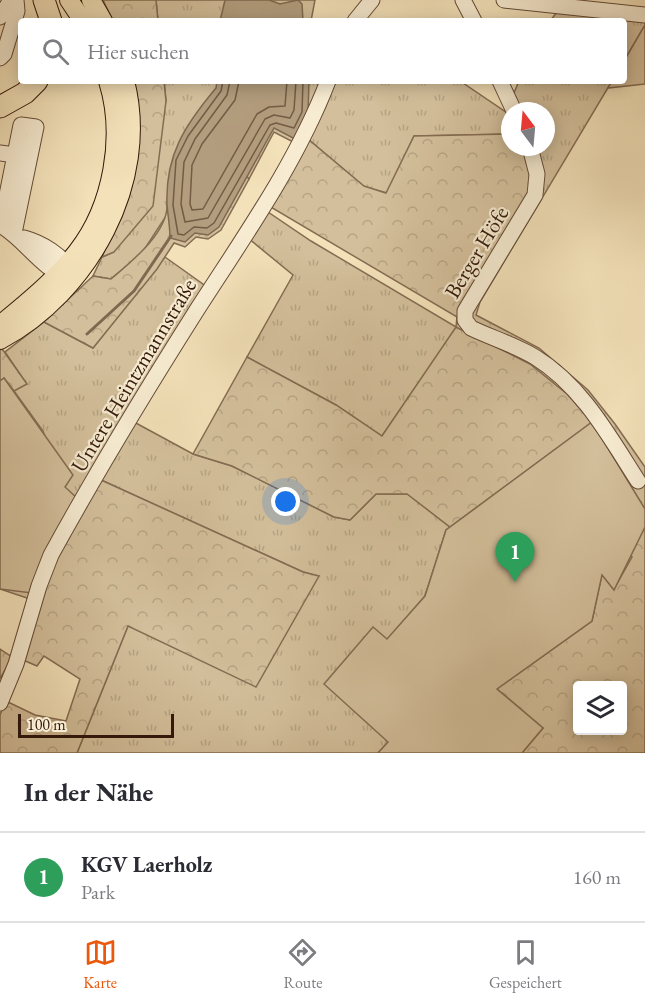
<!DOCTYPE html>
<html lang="de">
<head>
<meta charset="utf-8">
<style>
	body { margin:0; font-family:"EB Garamond",serif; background:#f2f2f3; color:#2b2b33 }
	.controls { position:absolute; right:18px; bottom:18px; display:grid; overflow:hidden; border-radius:6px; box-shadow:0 3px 15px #0003 }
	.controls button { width:54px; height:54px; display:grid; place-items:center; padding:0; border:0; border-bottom:2px solid #e1e1e2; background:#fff; color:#2b2b33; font:30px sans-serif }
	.compass { position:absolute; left:501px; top:102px; width:54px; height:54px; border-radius:50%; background:#fff; box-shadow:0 3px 15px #0003; rotate:344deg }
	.scale { position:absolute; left:18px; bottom:15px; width:156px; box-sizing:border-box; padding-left:6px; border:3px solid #35190a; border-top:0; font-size:16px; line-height:21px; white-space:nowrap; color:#35190a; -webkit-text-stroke:4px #f7ecd2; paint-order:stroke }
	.you { position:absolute; left:286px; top:502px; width:21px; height:21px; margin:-15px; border:4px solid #fff; border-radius:50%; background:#1a73e8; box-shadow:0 0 0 9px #1a73e833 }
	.badge { display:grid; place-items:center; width:39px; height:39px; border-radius:50%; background:#ea580c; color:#fff; font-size:20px; font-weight:700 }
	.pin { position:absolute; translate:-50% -50px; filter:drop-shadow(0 2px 3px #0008) }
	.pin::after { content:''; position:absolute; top:32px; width:21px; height:18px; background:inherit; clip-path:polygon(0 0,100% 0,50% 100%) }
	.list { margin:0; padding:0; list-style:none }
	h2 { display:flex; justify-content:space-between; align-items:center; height:78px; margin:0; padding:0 24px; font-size:26px }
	h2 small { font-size:20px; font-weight:400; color:#7c7c81 }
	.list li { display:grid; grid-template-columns:39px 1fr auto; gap:18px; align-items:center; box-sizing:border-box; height:90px; padding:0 24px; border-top:2px solid #e1e1e2 }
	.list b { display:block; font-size:22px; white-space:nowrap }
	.list p { margin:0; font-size:20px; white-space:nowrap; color:#7c7c81 }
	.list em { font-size:20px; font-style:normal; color:#7c7c81 }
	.icon { flex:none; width:33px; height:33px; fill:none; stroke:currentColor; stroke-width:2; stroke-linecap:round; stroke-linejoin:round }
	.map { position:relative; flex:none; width:645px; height:753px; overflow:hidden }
	.search { position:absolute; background:#fff; box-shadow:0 3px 15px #0003; left:18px; right:18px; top:18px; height:66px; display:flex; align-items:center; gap:15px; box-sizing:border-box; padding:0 21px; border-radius:6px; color:#7c7c81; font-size:22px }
	.sheet { height:168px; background:#fff }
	nav { display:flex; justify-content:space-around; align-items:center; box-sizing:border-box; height:84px; border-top:2px solid #e1e1e2; background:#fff; font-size:16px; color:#7c7c81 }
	nav a { display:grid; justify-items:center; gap:3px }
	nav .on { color:#ea580c }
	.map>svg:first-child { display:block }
</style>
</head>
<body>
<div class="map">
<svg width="645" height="753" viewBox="0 0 645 753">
	<defs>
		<pattern id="grass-tufts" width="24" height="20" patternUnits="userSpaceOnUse" patternTransform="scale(1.5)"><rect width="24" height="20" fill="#d3bf9b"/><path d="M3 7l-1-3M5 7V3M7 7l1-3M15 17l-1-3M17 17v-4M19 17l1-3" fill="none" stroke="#b6a484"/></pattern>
		<pattern id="forest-crowns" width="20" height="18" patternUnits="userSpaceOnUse" patternTransform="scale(1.5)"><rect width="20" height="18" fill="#d3bf9b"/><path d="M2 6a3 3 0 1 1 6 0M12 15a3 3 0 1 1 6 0" fill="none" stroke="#b6a484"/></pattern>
	</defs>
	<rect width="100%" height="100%" fill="#f3e1b9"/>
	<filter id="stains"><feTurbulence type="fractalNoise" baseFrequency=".00333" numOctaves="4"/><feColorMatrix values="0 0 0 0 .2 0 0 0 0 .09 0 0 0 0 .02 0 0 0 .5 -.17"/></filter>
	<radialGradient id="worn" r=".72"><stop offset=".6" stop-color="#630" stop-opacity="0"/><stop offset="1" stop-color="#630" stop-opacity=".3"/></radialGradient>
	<path fill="url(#grass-tufts)" stroke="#846c52" stroke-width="1.5" d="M156 0H315L311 21H158Z
		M557 12 645 18V25L624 61V21H550Z
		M164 81H323L295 143 274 132 249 179 241 170 168 213 142 253 111 279 93 276 102 257 114 252 166 101Z
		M335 81H460L506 112 519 81H612L480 302 476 315 539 348 588 390 615 424 645 467V510L592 422 456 328 382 436 336 405 247 357 293 275 248 238 265 210 311 241 456 327 457 317 529 201 525 147H546V111H510V134L414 136 387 193 364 187 309 140 326 106Z
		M165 257 207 287 78 499 64 487 43 431 14 391 26 383 5 352 44 322 93 348Z
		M134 422 193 454 232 466 334 517 350 520 376 494H408L450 527 446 530 425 596 387 640 373 628 388 742 378 753H77L128 626 318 576 303 572 101 480Z"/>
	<path fill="url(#forest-crowns)" stroke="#846c52" stroke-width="1.5" fill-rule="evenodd" d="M103 0H156L158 21H113Z
		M132 81H164L166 101 153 206 114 252 102 257 132 186 138 126Z
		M510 134V147H525L530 159 529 201 457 317 269 206 309 140 364 186 386 193 414 136Z
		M241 170 249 179 221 230 208 239 196 237 185 247 174 243 157 269 93 348 44 322 93 276 111 279C131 262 170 231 167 202Z
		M456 327 530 364 567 394 592 422 450 527 407 494H376L350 520 334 517 232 466 193 454 247 357 336 405 382 436Z
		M0 346 27 384 14 391 4 378 0 381Z
		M101 480 303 572 319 576 256 687 128 626 77 753H0V715L6 701 35 715 66 721 80 679 44 656 37 666 23 660 39 602 0 589V547L83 511Z
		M645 521V753H522L543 728 497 689 592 621 602 574 614 589 632 557 622 538ZM578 686H622V730H578Z
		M0 649 12 657 0 679Z"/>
	<path fill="#d3bf9b" stroke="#846c52" stroke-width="1.5" d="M645 25V84L608 88 612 81H624V61Z
		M4 378 73 475 65 487 78 499 32 593 0 589V381Z
		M592 422 645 509V527L614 590 602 575 592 621 497 689 543 728 522 753H378L388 742 324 684 373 627 387 639 425 596 446 530Z"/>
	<path fill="#b29d7e" stroke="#806850" stroke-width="1.5" d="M225 0H269L280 4 298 0 302 4 303 21H220Z
		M217 81H309L308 114 295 139 274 128 219 227 208 235 195 233 185 242 170 238C170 227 168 216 167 205 165 155 185 125 216 88Z"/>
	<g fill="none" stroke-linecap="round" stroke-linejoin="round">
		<path stroke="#745b44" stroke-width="1.5" d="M223 81 221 91 188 136 176 160 173 205 178 234 184 235 194 227 207 228 214 223 270 125 276 123 294 128 302 112 303 81
			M230 81 227 95 195 139 184 162 181 204 185 222 208 218 265 119 274 115 290 118 294 110 296 81
			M239 81 235 100 202 144 192 165 190 204 192 210 203 209 257 114 269 107 285 106 287 81"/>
		<path stroke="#806850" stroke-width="3" d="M87 334 134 291 171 236"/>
		<defs>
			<path id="minor" d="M463 0 474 21
				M504 0 645 15
				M0 17 11 0
				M355 21 372 0
				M0 58 4 54 17 11 16 0
				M500 81 514 111
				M530 147 537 174 535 195 465 311V320L471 328C492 338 515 345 535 357 582 386 609 436 638 481
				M0 153 15 155 1 225
				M0 225C24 238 42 270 68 277
				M14 233 36 127 21 125 15 155
				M24 238C42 243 62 255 72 272
				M0 703 16 664 39 586 51 555C96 473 145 392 195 313 243 238 296 164 328 81"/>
			<path id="major" d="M69 0 83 21
				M91 0 103 21
				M0 325C27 303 55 280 77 252 113 206 125 136 108 81
				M0 340C88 293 151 182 125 81"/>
			<path id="highway" d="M44 0 51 21
				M0 107 25 93 37 81"/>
		</defs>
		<use href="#minor" stroke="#644b36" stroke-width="17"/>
		<use href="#major" stroke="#35190a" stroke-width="20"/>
		<use href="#highway" stroke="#35190a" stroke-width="23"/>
		<use href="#minor" stroke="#f7ecd2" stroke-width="15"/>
		<use href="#major" stroke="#f3e1b9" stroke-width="18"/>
		<use href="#highway" stroke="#f3e1b9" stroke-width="21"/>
	</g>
	<g text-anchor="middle" stroke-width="4.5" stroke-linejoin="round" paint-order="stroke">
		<g font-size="22" fill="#35190a" stroke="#f7ecd2">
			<text transform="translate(476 252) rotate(-59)" y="8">Berger Höfe</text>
			<text transform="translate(133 375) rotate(-59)" y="8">Untere Heintzmannstraße</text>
		</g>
	</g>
	<rect width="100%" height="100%" filter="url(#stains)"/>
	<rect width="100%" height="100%" fill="url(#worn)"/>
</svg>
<div class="controls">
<button><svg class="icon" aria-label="layers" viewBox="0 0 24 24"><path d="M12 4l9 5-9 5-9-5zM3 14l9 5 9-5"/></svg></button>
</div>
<svg class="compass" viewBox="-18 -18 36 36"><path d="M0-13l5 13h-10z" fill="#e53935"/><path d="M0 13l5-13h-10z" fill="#7c7c81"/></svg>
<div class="scale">100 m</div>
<div class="you"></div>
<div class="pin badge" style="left:515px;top:582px;background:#2e9e5b">1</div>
<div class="search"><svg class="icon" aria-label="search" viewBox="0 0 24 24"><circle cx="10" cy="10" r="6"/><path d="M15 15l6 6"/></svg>Hier suchen</div>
</div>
<section class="sheet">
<h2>In der Nähe<small></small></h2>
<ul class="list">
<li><span class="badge" style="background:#2e9e5b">1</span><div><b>KGV Laerholz</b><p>Park</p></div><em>160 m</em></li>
</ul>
</section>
<nav>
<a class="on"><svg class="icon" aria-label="map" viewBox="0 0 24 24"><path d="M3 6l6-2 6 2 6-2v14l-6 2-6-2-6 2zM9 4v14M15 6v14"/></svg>Karte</a>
<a><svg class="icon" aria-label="directions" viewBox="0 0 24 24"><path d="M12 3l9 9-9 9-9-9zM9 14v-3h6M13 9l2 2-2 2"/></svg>Route</a>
<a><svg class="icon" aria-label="saved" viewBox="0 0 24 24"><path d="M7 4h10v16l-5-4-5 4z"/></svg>Gespeichert</a>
</nav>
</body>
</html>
